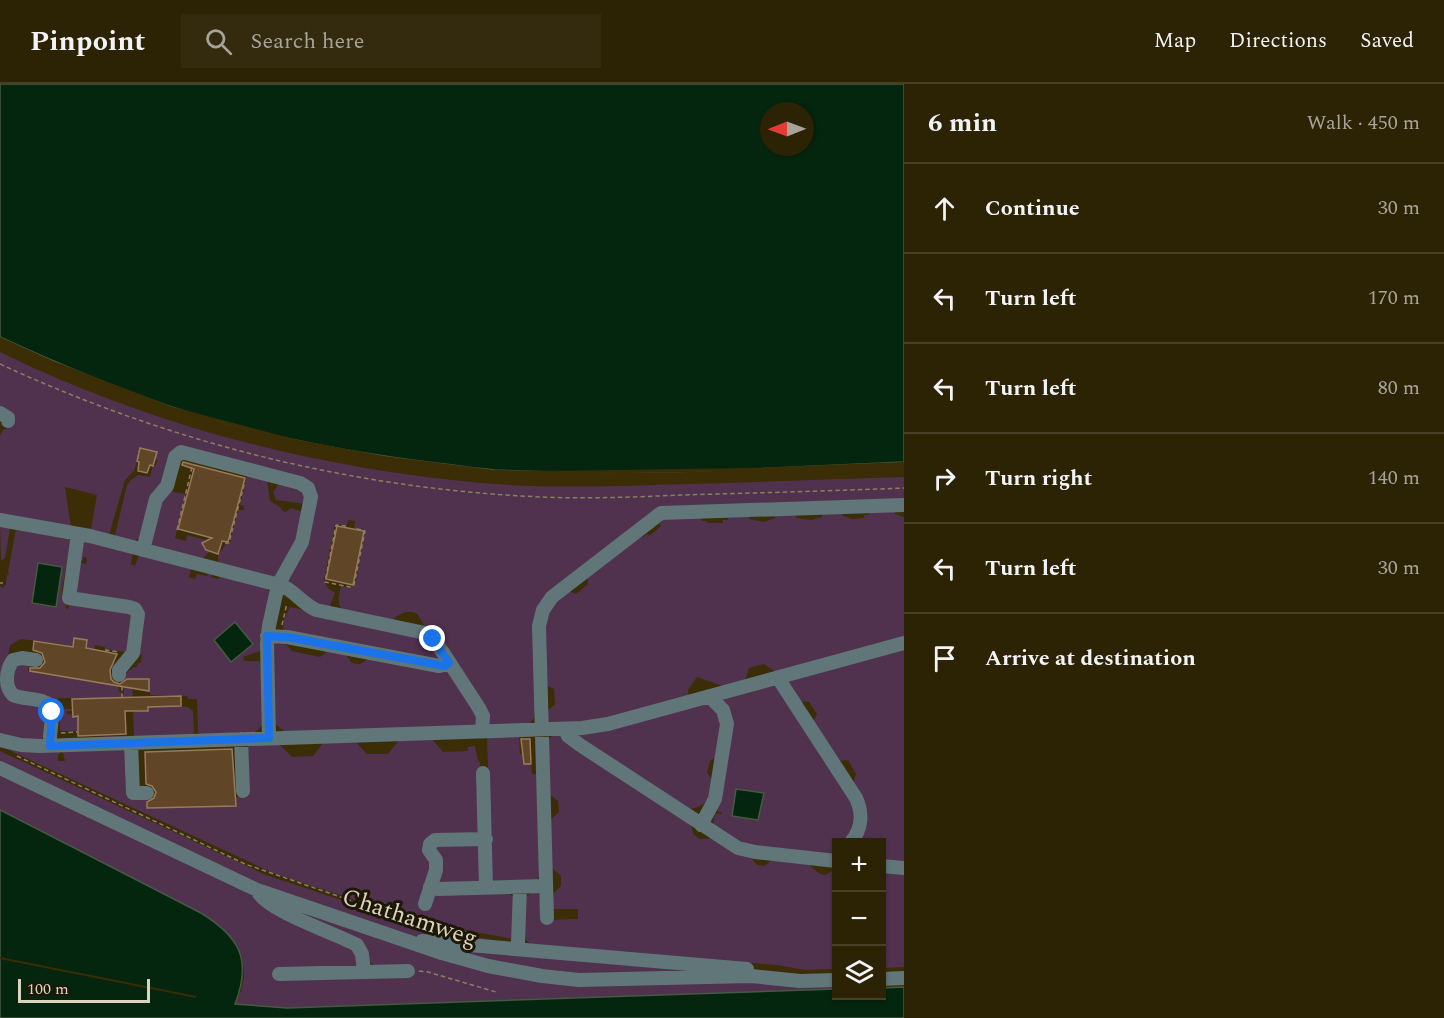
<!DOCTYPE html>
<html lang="en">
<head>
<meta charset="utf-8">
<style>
	body { margin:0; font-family:Spectral,serif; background:#342a0e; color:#f1f3f6 }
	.controls { position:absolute; right:18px; bottom:18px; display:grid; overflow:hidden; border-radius:0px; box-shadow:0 2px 4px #0004 }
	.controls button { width:54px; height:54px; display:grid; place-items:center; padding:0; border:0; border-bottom:2px solid #483f26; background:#2c2204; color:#f1f3f6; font:30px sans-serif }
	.compass { position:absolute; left:760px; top:18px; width:54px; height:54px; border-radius:50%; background:#2c2204; box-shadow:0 2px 4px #0004; rotate:269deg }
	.scale { position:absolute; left:18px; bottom:15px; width:132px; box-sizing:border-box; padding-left:6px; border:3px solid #dbd3be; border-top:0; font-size:16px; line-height:21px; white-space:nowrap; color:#dbd3be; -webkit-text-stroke:4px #1d1707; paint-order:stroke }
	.stop { position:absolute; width:18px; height:18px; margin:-14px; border:4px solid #1a73e8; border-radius:50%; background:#fff }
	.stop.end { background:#1a73e8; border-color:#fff; box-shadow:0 2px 6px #0008 }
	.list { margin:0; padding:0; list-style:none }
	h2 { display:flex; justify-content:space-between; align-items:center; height:78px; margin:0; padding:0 24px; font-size:26px }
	h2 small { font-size:20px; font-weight:400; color:#a6a49a }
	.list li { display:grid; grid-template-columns:39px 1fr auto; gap:18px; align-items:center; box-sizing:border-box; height:90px; padding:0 24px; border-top:2px solid #483f26 }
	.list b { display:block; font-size:22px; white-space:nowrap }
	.list em { font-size:20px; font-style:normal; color:#a6a49a }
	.icon { flex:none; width:33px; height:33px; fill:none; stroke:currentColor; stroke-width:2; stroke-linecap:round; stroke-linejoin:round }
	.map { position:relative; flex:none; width:904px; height:934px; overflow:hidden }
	header { display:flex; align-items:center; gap:36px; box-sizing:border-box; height:84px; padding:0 30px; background:#2c2204; border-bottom:2px solid #483f26 }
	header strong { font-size:28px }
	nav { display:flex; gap:33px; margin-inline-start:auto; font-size:21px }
	.search { width:420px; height:54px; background:#342a0e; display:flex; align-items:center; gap:15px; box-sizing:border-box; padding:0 21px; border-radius:0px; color:#a6a49a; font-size:22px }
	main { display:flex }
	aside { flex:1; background:#2c2204 }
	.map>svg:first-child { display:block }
</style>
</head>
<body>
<header>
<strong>Pinpoint</strong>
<div class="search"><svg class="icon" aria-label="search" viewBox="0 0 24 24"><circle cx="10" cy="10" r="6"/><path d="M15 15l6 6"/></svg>Search here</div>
<nav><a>Map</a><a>Directions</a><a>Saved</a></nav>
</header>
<main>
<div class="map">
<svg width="904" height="934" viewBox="0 0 904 934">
	<rect width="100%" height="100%" fill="#3b2d05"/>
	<path fill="#50324e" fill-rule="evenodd" d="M0 268C151 342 315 384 481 399 551 405 621 402 690 400 762 398 833 395 904 393V416L668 426 547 515 534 634 530 639 489 641 417 530C406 524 399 531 389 538L343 527C336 520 339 512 341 502L350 504 355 501 365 447 354 444 355 437 348 436 347 441 335 440 324 497 328 504 335 509 330 522 324 525 291 502 288 496 312 407 183 366 141 453 133 458 116 454 115 451 127 401 131 396 138 391 150 393 153 381 155 382 158 376 155 375 157 368 141 364 134 387 125 396 109 451 92 447 91 445 97 411 65 403 71 443 0 434V351L3 346 6 345 10 337 0 325Z
		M247 392 267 395 270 417 280 423 283 427 286 428 291 424 303 428 299 459 276 494 219 479C215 468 223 467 226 459L230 460 238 426H244V422L240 421Z
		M279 399 303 402 305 420 276 416 273 408Z
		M169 407 186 410 175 454 186 457 187 451 206 456 209 460V468L202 475 151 461 156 426Z
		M895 423V430L904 433V557L777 589 764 580 749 584 745 597 728 604 697 593 688 606 689 615 608 638 550 639 548 637 546 627 555 621 554 605 544 600V530L566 506 576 510 588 500 587 489 639 448 643 453 647 450 649 452 653 449 661 442 659 440 663 437 660 432 701 429 702 437H707V439H723V436H728V428H748L749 435 764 438 775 434V427L795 426 796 434 811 436 822 433V428L842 425 843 432 853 435 864 434V431H869V424Z
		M0 438 10 443V445L5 474 1 477Z
		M16 445 71 456 62 505V512H66V525L69 524V519L133 528 131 562 125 568 105 565V563L95 561V565L104 568 85 575 87 557 74 555 71 573 66 576 68 561 21 555 10 561 4 598 47 627 44 651 40 658 0 652V502L3 504 6 500 7 491H9L8 488Z
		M85 456 133 468 131 480 135 482 139 470 192 482 189 493 195 495 197 490 207 492 208 490 212 491 211 493 219 495V490L266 503 270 509 263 566 243 573 244 577H258L264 580V639C252 658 222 651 202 652L198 648 197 615H188L187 612 150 611 149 595H132L133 613 123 614 125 590 134 583H137L138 579H141L142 571 139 570 141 532 78 512 74 508 77 478 86 480 87 474 83 473V477L77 476 79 462Z
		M290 523 423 550 441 577 283 550 284 535Z
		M284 558 292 567 320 573 331 565 344 568 352 579 360 580 371 573 446 586 450 589 475 624 478 638 475 642 286 649 274 639 270 559Z
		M904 561V782L882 779V758H854L853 700 856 690 848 676 839 677 813 638 817 630 809 618 800 617 785 595Z
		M16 579 29 581 28 587 31 588 36 580 35 589 118 602 119 608H121V603L122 614H58V616L20 610 15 608 12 584Z
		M769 601 776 603 858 726 849 758H836V768L820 773 753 765 712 745 715 729 722 730V728L715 727 730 638 717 614ZM737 705 762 708 764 709 732 731Z
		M704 617 722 630 718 672 710 677 707 688 715 701C709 715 705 724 688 725L572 649Z
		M181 622 188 623 193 627 194 648 190 652 90 656V653L134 652 133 627H148L146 623Z
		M60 625H72V627H67L66 629 69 631 72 629 73 632H78V647H60V630H56Z
		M519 650 520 670 531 669V673H524L531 680 532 690H538L539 792 536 797 495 798 492 794 487 654Z
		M561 651 689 736 694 751 700 755 717 754 746 768 757 781 764 782 777 773C784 773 795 773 801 776 816 782 822 803 836 781V885L805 886 777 881 533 862C517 854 525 829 526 813L532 808 539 806 541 836 578 835V825H551L553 810 561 802V792L551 783 550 736 559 728 558 717 548 709V656L553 652Z
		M432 655 443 668 468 667V663L475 662 478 677 480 678 483 747 437 754 429 772 435 810 508 808 516 816 512 855 418 837 273 789 0 662 60 665V670L58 671V677H65L62 665 125 666 126 712 131 716H147L148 724 236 722V713L249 712 248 659 280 661 292 673 313 672 323 659 356 658 367 670H388L399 656Z
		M0 667 266 791 417 841 507 859 407 852 272 807 0 679Z
		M0 688 241 804 269 824 354 863 360 872 358 881 352 885 277 887V893L408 890 409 885C396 883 376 889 368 875 364 869 363 864 358 858L277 822 274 819 275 817 469 882 544 897 607 901 747 896 806 901 836 900V905L278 924 235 920C257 880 236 850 201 829L0 726Z
		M479 758 485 797 438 801 431 761Z
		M882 784 904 786V883L882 884Z
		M441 862 732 885 605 892 497 880Z"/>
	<path fill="#05260e" stroke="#455a43" stroke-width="1.5" fill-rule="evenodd" d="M0 0H904V378C770 384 630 393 495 386 468 384 440 379 412 376 332 365 250 349 172 323 114 303 56 279 0 253ZM769 27H805V63H769Z
		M38 479 62 483 56 523 32 519Z
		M235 538 253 560 231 578 214 556Z
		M736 705 764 709 758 736 732 732Z
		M0 726 201 829C240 853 252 876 235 920L287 924 836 905V912H882V904L904 903V934H0Z"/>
	<path fill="#3b2d05" d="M0 253 53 277 173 323 298 356 384 372 494 386 548 387 748 384 904 378V381L749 387 567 390 494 389 384 375 297 359 173 326 52 280 0 257Z
		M0 873 196 912V914L0 875Z"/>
	<path fill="#604526" stroke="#987b5b" stroke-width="1.5" d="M140 364 157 368 153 382 150 381 147 389 138 387 139 378 137 377Z
		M183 378 245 394 228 458 222 457 218 470 206 466 202 459 212 454 178 445 194 385 182 381Z
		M337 442 364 447 353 501 326 495Z
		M74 554 87 556 86 564 117 570 110 586 111 595 114 598 120 600 127 595H149V607L30 587V584H40L45 578 42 569 33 566 34 557 73 563Z
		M181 612V622L148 623V627H125L126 650 78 652V632L73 633 72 615Z
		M521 655H530L531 680H524Z
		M232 665 236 722 147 724V718L154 714 156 708 152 702 146 700 145 668Z"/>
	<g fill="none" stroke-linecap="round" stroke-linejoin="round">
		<path stroke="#8a7f61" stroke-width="1.5" stroke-dasharray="4.5 3" stroke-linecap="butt" d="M0 280C171 359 353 405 542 413 588 415 635 413 681 411 755 409 830 407 904 404
			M346 442 336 441 325 498 350 503 354 501 365 447 354 444
			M177 446 192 383
			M225 459H229L245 397
			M0 499H3
			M282 541 287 519
			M105 566 119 568
			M122 614V603
			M61 649 78 648
			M17 672 245 780 416 839 479 850
			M419 887 428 888 496 908"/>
		<path stroke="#607679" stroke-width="14" d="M0 329 8 334V337
			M0 436 90 452 283 502C295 508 302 519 316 526L425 549 433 555 444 570 479 624 483 632 482 647
			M78 450 69 514 129 523 135 525 138 530 133 569 119 586V591
			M143 466 156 415 167 402 175 373 181 368 300 399 308 404 311 413 302 458 278 501 269 542 267 560 269 654
			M267 552 287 553 439 582 449 579
			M36 576 22 574 13 576C6 586 4 602 13 611 22 615 32 614 42 617 59 622 48 648 50 661
			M778 594 856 714C863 729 862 745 851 758
			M565 645 568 652 580 661 738 764 755 768 836 777
			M241 655 243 707
			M0 656 21 661 40 662 582 644 608 640 904 559
			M131 659 133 709H147
			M0 684 257 806 442 869 488 882 542 892 579 896 751 892 800 897 836 896
			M483 689 486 803
			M701 741 715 715 727 640 723 626 710 613
			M882 782 904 784
			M430 803 438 805 546 802
			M257 806C262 825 337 850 357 861L362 870 364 888
			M425 820 436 786V776L429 766 430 760 435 756 486 755
			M547 834 539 542 543 526 552 513 661 429 904 421
			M422 857 747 885
			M514 864 518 859 520 804
			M279 890 408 887
			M882 895 904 894"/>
	</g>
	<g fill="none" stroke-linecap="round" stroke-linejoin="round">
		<path stroke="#1a73e8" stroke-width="8" d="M52 628 50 662 269 654 267 552 287 553 445 582 449 579 433 555"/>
	</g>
	<g text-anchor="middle" stroke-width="6" stroke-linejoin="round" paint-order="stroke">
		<g font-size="24" fill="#dbd3be" stroke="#1d1707">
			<text transform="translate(410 833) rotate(18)" y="8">Chathamweg</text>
		</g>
	</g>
</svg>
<div class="controls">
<button>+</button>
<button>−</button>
<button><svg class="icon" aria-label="layers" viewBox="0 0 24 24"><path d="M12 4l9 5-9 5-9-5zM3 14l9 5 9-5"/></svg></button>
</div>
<svg class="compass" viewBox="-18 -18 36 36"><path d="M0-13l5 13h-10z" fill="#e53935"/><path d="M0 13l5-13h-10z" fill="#a6a49a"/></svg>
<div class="scale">100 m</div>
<div class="stop" style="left:52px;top:628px"></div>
<div class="stop end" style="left:433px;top:555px"></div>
</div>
<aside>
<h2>6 min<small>Walk · 450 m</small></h2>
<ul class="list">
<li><svg class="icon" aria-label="ahead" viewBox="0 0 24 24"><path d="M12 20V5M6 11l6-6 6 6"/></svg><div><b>Continue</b></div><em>30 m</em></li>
<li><svg class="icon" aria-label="left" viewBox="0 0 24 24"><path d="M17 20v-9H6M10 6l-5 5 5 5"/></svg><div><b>Turn left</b></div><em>170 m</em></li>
<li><svg class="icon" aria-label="left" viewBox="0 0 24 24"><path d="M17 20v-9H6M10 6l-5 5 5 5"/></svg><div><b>Turn left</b></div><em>80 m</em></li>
<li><svg class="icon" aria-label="right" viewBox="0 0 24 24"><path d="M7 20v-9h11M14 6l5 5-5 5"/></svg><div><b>Turn right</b></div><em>140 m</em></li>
<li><svg class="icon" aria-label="left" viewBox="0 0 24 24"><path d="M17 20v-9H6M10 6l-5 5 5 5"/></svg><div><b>Turn left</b></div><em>30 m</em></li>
<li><svg class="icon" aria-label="arrive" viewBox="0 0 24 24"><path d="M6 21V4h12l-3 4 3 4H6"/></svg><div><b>Arrive at destination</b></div></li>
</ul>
</aside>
</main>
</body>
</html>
